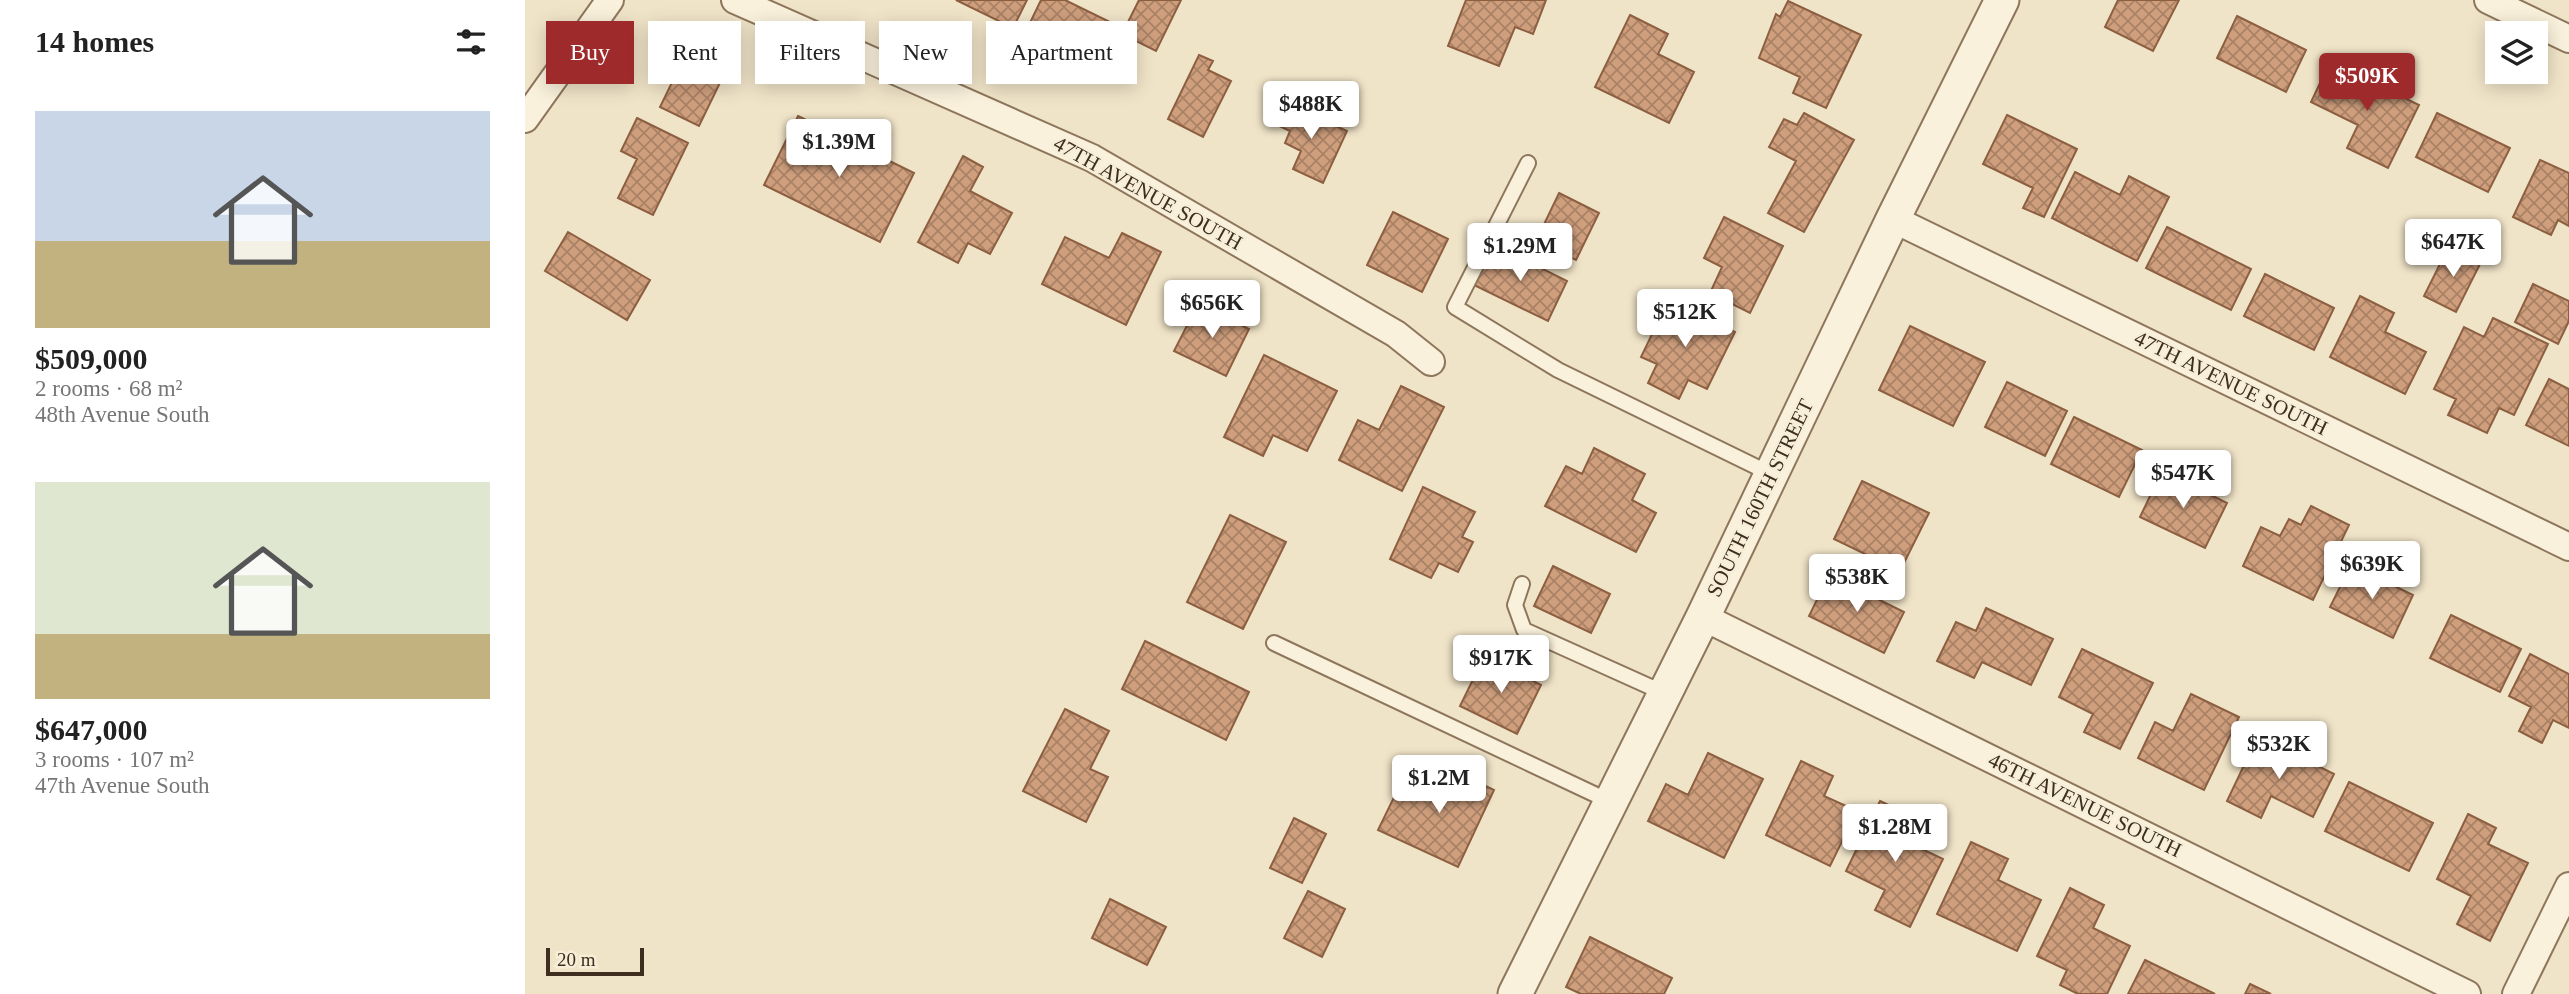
<!DOCTYPE html>
<meta charset="utf-8">
<style>
:root{--surface:#fff;--page:#f6f6f6;--text:#222;--muted:#767676;--accent:#9e2a2b}
body{margin:0;font-family:Georgia,serif;background:var(--page);color:var(--text);height:100vh;display:flex;flex-direction:column;font-size:26px;white-space:nowrap}
*{box-sizing:border-box;margin:0}
p{font-size:23px;color:var(--muted)}
.icon{flex:none;width:38px;height:38px;fill:none;stroke:currentColor;stroke-width:2;stroke-linecap:round;stroke-linejoin:round}
.map{position:relative;flex:1;overflow:hidden}
.side{display:flex;flex-direction:column;background:var(--surface);width:525px}
.side>*{flex:none}
.banner{position:absolute;left:21px;top:21px;width:665px;height:63px;display:flex;gap:14px}
.buttons{position:absolute;left:1960px;top:21px;display:grid;gap:14px}
.buttons a{display:grid;place-items:center;width:63px;height:63px;border-radius:0px;background:var(--surface);box-shadow:0 4px 18px #0003;font-size:35px}
.scale{position:absolute;left:21px;bottom:18px;width:98px;box-sizing:border-box;padding-left:7px;border:4px solid #3d2e20;border-top:0;font-size:19px;line-height:24px;white-space:nowrap;color:#3d2e20;-webkit-text-stroke:5px #f7eed8;paint-order:stroke}
.price{position:absolute;translate:-50% -60px;padding:0 16px;border-radius:7px;background:#fff;color:#222;font-size:23px;line-height:46px;filter:drop-shadow(0 2px 4px #0008)}
.price::after{content:'';position:absolute;left:50%;top:42px;width:21px;height:16px;margin-left:-10px;background:inherit;clip-path:polygon(0 0,100% 0,50% 100%)}
.price.on{background:var(--accent);color:#fff}
ul{padding:0;list-style:none}
li{display:grid;align-content:center;gap:14px;height:371px;padding:0 35px}
li span{display:grid;place-items:center;height:217px;border-radius:0px;color:#555}
li>.icon{margin-inline-start:auto}
span .icon{width:126px;height:126px;fill:#fffc;stroke-width:1}
li b{font-size:30px}
h2{display:flex;justify-content:space-between;align-items:center;height:84px;padding:0 35px;font-size:30px}
.tag{padding:0 24px;border-radius:0px;background:var(--surface);box-shadow:0 4px 18px #0003;font-size:24px;line-height:63px}
.tag.on{background:var(--accent);color:#fff}
main{display:flex;flex:1;min-height:0}
.map>svg:first-child{display:block}
</style>
<main>
<section class="side">
<h2>14 homes<svg class="icon" aria-label="filters" viewBox="0 0 24 24"><path d="M4 7h16M4 17h16"/><circle cx="9" cy="7" r="2"/><circle cx="15" cy="17" r="2"/></svg></h2>
<ul>
<li><span style="background:linear-gradient(#c9d6e8 60%,#c2b280 0)"><svg class="icon" aria-label="home" viewBox="0 0 24 24"><path d="M3 11l9-7 9 7M6 9v11h12V9"/></svg></span><div><b>$509,000</b><p>2 rooms · 68 m²</p><p>48th Avenue South</p></div></li>
<li><span style="background:linear-gradient(#dfe7d0 70%,#c2b280 0)"><svg class="icon" aria-label="home" viewBox="0 0 24 24"><path d="M3 11l9-7 9 7M6 9v11h12V9"/></svg></span><div><b>$647,000</b><p>3 rooms · 107 m²</p><p>47th Avenue South</p></div></li>
</ul>
</section>
<div class="map">
<svg width="2044" height="994" viewBox="0 0 2044 994">
<defs>
<pattern id="building-cross-hatch" width="8" height="8" patternUnits="userSpaceOnUse" patternTransform="scale(1.75)"><rect width="8" height="8" fill="#cf9f7d"/><path d="M0 0l8 8M0 8l8-8" fill="none" stroke="#a98266"/></pattern>
</defs>
<rect width="100%" height="100%" fill="#f0e4c8"/>
<path fill="url(#building-cross-hatch)" stroke="#8d5f41" stroke-width="2" d="M431,0H502L488,28Z
M516,0H540L591,25L571,65L501,31Z
M614,0H656L631,51L597,34Z
M941,0H1021L1008,34L990,27L974,66L923,46Z
M1593,0H1654L1628,51L1580,27Z
M1263,1L1336,35L1301,108L1268,93L1275,77L1234,58L1251,14L1255,17Z
M1105,15L1143,34L1133,54L1169,72L1144,123L1070,87Z
M1712,16L1781,50L1761,92L1692,58Z
M169,37L208,56L174,126L135,107Z
M674,55L688,61L683,70L706,81L678,137L643,119Z
M1805,62L1894,105L1863,168L1822,148L1833,125L1786,102Z
M754,105L771,112L772,108L822,131L798,183L768,169L776,151L760,143L765,131L746,122Z
M1279,113L1329,140L1279,232L1243,213L1271,161L1244,147L1259,119L1272,125Z
M1912,113L1985,148L1963,192L1891,157Z
M1482,115L1552,149L1519,217L1498,208L1508,188L1458,164Z
M273,116L389,173L355,242L239,185Z
M112,118L163,143L128,215L93,198L112,159L96,151Z
M438,156L458,167L445,191L487,213L465,254L443,243L433,263L393,242Z
M2015,160L2044,173V226L2033,220L2026,235L1988,217Z
M1550,172L1595,195L1604,176L1644,197L1612,261L1527,218Z
M1034,193L1074,213L1051,260L1011,241Z
M868,212L923,239L897,292L842,265Z
M1199,217L1258,246L1225,313L1185,293L1197,267L1179,258Z
M1642,227L1726,269L1706,310L1621,268Z
M43,232L125,280L102,320L20,271Z
M597,233L636,252L601,325L517,284L540,237L584,258Z
M968,244L1042,281L1023,321L949,285Z
M1924,246L1956,262L1931,312L1899,296Z
M1740,274L1809,308L1789,350L1719,316Z
M2008,284L2044,301V321L2033,344L1990,322Z
M1835,296L1869,313L1860,332L1901,352L1880,394L1805,357Z
M1144,299L1210,332L1182,389L1163,380L1154,399L1123,383L1132,364L1116,357Z
M673,304L724,329L701,376L649,351Z
M1968,318L2023,344L1989,415L1974,408L1962,433L1923,415L1931,399L1909,389L1939,327L1959,337Z
M1385,326L1460,362L1428,426L1354,390Z
M739,355L812,391L782,451L748,435L738,456L699,437Z
M2024,379L2044,389V446L2001,425Z
M1482,382L1542,411L1520,456L1460,427Z
M876,386L919,407L877,491L814,460L833,420L854,430Z
M1549,417L1617,450L1594,497L1526,464Z
M1069,448L1120,474L1107,500L1131,513L1111,552L1020,506L1041,466L1057,474Z
M1637,471L1702,503L1680,548L1615,517Z
M1337,481L1404,513L1375,571L1309,539Z
M898,487L950,512L937,537L948,542L933,572L914,563L906,578L865,559Z
M1786,506L1824,525L1788,600L1718,566L1736,527L1755,536L1764,519L1776,525Z
M705,515L761,542L718,629L662,602Z
M1826,565L1888,595L1868,638L1805,607Z
M1028,566L1085,594L1066,633L1009,606Z
M1304,575L1379,612L1359,653L1284,616Z
M1461,608L1528,639L1506,685L1457,662L1449,678L1412,661L1431,622L1451,631Z
M1926,615L1996,649L1975,692L1905,658Z
M620,641L724,692L701,740L597,689Z
M1557,649L1628,683L1595,749L1559,732L1568,714L1534,697Z
M2005,654L2044,674V728L2028,720L2017,743L1994,731L2006,707L1984,696Z
M959,657L1016,685L992,734L935,706Z
M1666,694L1714,717L1679,790L1613,758L1630,722L1648,731Z
M540,709L584,731L565,769L583,777L561,822L498,791Z
M1733,736L1809,774L1788,817L1746,796L1736,818L1702,801Z
M1183,753L1238,779L1199,858L1123,821L1141,784L1163,795Z
M1276,761L1308,776L1299,796L1332,811L1305,866L1241,835Z
M912,763L969,790L933,867L853,830L873,789L895,799Z
M1824,782L1908,823L1884,871L1800,831Z
M1355,801L1391,818L1380,841L1418,859L1385,927L1350,910L1360,890L1321,871Z
M1943,814L1971,828L1963,844L2003,863L1965,941L1932,924L1946,896L1912,879Z
M769,818L801,834L777,883L745,868Z
M1446,842L1483,859L1473,880L1516,900L1492,951L1412,914Z
M1545,888L1579,905L1568,928L1605,946L1582,994H1553L1535,985L1542,970L1512,956Z
M783,891L820,909L797,957L759,938Z
M585,899L641,927L622,965L567,938Z
M1065,937L1147,978L1139,994H1056L1041,987Z
M1620,960L1690,994H1603Z
M1725,984L1746,994H1720Z"/>
<g fill="none" stroke-linecap="round" stroke-linejoin="round">
<defs>
<path id="service" d="M1003,163L930,307L1033,370L1246,474
M997,584L990,605L999,630L1139,693
M749,643L1086,802"/>
<path id="minor" d="M210,0L567,158L871,334L906,362
M1963,0L2044,39
M0,119L85,0
M1368,219L2044,547
M1178,617L1942,994
M1991,994L2044,886"/>
<path id="tertiary" d="M990,994L1178,617L1368,219L1477,0"/>
</defs>
<use href="#service" stroke="#8d765c" stroke-width="18"/>
<use href="#minor" stroke="#8d765c" stroke-width="30"/>
<use href="#tertiary" stroke="#8d765c" stroke-width="37"/>
<use href="#service" stroke="#faf1dc" stroke-width="14"/>
<use href="#minor" stroke="#faf1dc" stroke-width="26"/>
<use href="#tertiary" stroke="#faf1dc" stroke-width="33"/>
</g>
<g text-anchor="middle" stroke-width="5" stroke-linejoin="round" paint-order="stroke">
<g font-size="21" fill="#3d2e20" stroke="#f7eed8">
<text transform="translate(623 193) rotate(29)" y="7">47TH AVENUE SOUTH</text>
<text transform="translate(1706 383) rotate(26)" y="7">47TH AVENUE SOUTH</text>
<text transform="translate(1235 498) rotate(-64)" y="7">SOUTH 160TH STREET</text>
<text transform="translate(1560 805) rotate(26)" y="7">46TH AVENUE SOUTH</text>
</g>
</g>
</svg>
<div class="buttons">
<a><svg class="icon" aria-label="layers" viewBox="0 0 24 24"><path d="M12 4l9 5-9 5-9-5zM3 14l9 5 9-5"/></svg></a>
</div>
<div class="scale">20 m</div>
<b class="price on" style="left:1842px;top:113px">$509K</b>
<b class="price" style="left:786px;top:141px">$488K</b>
<b class="price" style="left:314px;top:179px">$1.39M</b>
<b class="price" style="left:1928px;top:279px">$647K</b>
<b class="price" style="left:995px;top:283px">$1.29M</b>
<b class="price" style="left:687px;top:340px">$656K</b>
<b class="price" style="left:1160px;top:349px">$512K</b>
<b class="price" style="left:1658px;top:510px">$547K</b>
<b class="price" style="left:1847px;top:601px">$639K</b>
<b class="price" style="left:1332px;top:614px">$538K</b>
<b class="price" style="left:976px;top:695px">$917K</b>
<b class="price" style="left:1754px;top:781px">$532K</b>
<b class="price" style="left:914px;top:815px">$1.2M</b>
<b class="price" style="left:1370px;top:864px">$1.28M</b>
<div class="banner">
<a class="tag on">Buy</a>
<a class="tag">Rent</a>
<a class="tag">Filters</a>
<a class="tag">New</a>
<a class="tag">Apartment</a>
</div>
</div>
</main>
